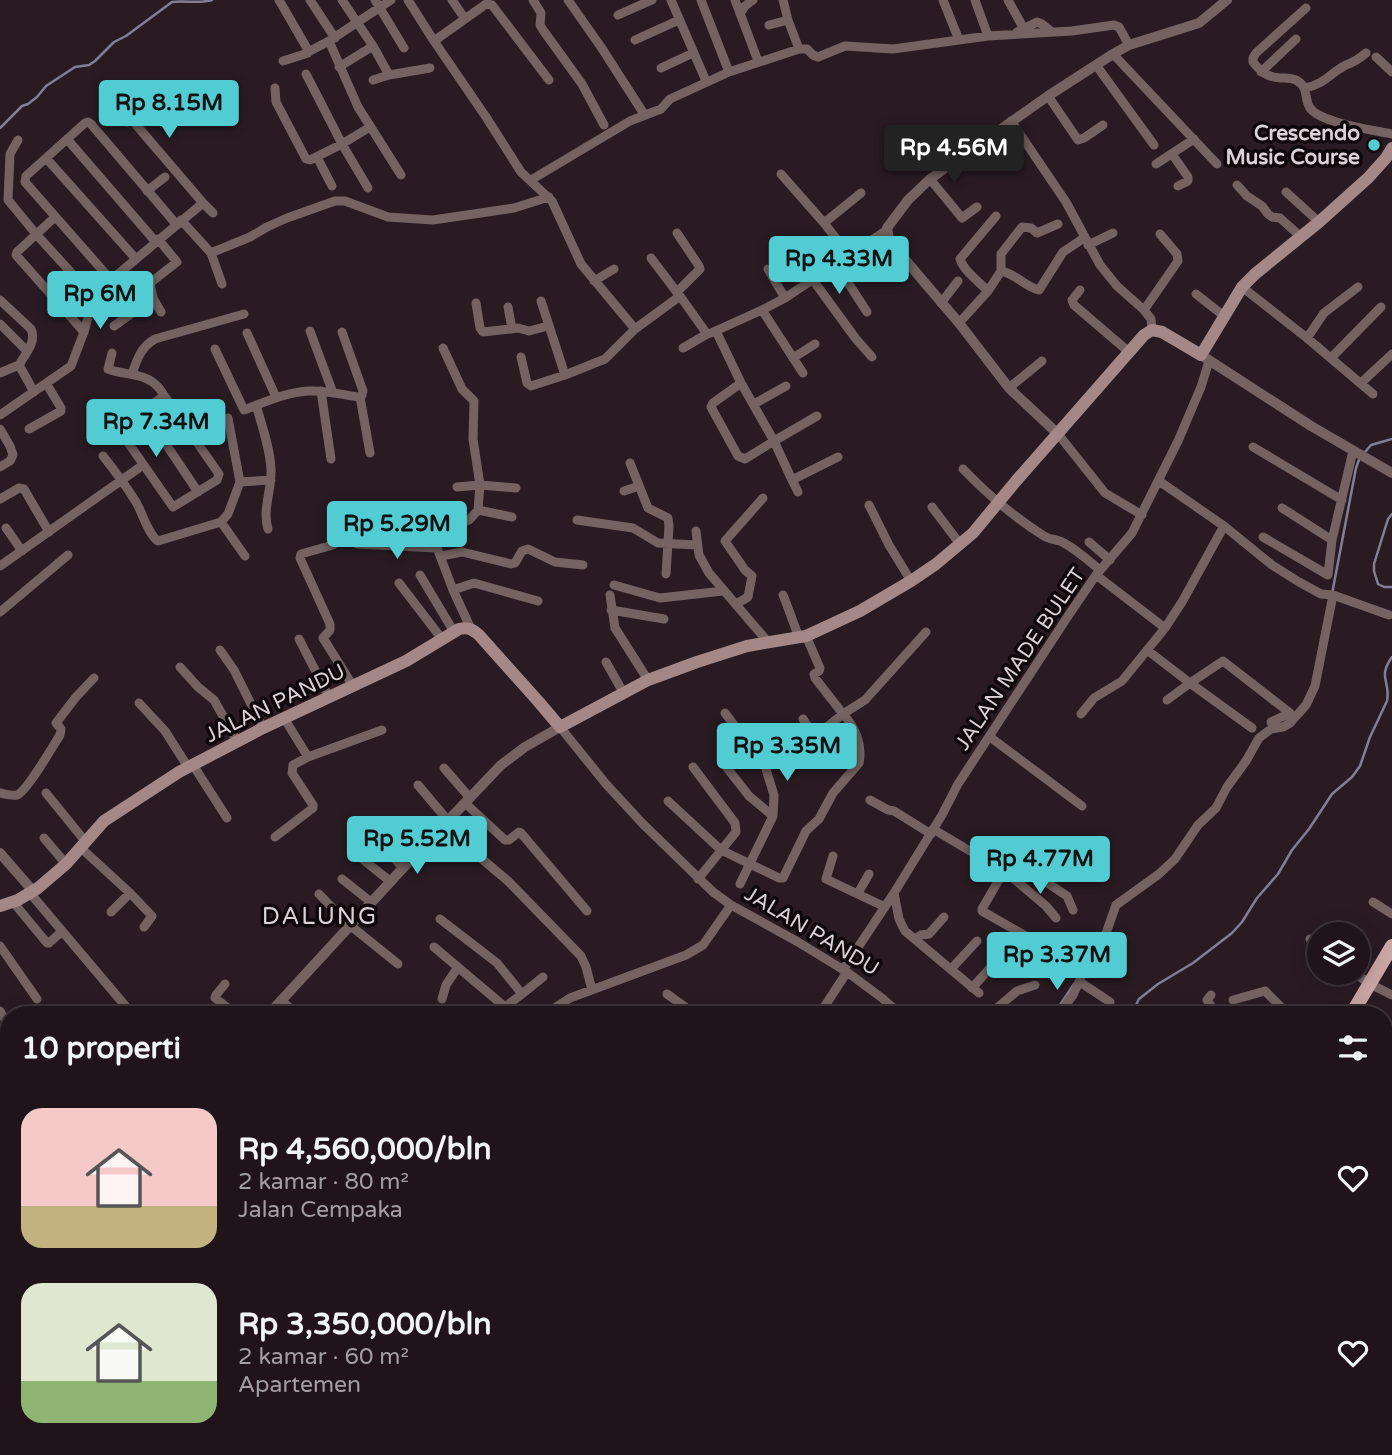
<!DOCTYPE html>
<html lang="id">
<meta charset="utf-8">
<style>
:root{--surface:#20141a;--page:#2d2127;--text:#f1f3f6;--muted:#a29ea2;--line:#3d3339;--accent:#51ccd2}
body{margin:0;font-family:"Varela Round",sans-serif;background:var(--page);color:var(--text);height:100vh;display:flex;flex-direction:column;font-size:26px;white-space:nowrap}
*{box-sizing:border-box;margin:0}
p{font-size:23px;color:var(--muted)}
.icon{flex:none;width:38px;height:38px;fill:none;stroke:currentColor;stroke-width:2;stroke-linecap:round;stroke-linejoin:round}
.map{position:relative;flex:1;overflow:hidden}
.panel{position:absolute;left:0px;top:1006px;width:1393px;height:450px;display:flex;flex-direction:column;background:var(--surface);border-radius:28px 28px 0 0;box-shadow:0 4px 18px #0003,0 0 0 2px var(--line)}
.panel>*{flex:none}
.fabs{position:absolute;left:1307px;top:922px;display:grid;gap:14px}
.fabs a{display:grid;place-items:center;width:63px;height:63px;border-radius:50%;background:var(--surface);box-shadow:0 4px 18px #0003,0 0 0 2px var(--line);font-size:35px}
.price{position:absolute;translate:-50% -60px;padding:0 16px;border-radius:7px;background:var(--accent);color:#111;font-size:23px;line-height:46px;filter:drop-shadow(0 2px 4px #0008)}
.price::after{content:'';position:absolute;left:50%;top:42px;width:21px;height:16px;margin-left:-10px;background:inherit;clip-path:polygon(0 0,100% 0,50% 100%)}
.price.selected{background:#222;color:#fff}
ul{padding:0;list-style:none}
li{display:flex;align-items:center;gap:21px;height:175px;padding:0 21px}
li span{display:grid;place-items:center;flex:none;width:196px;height:140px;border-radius:21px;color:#555}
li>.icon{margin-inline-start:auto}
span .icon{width:84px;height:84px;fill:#fffc;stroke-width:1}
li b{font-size:30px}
h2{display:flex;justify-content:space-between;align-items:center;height:84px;padding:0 21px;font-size:30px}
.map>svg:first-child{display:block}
</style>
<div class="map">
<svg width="1392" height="1455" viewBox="0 0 1392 1455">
<rect width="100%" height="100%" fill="#2a1b22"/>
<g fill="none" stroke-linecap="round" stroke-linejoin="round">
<path stroke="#837e95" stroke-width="2.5" d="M0,128L22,106L28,104L37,97L46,86L75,67L89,65L95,61L114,42L126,36L172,2C186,0 199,4 212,0
M1365,452L1371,445L1392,439
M1392,514L1388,519L1374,564V571L1378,584L1384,587H1392
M1332,594L1356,468L1360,457
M1058,1008L1074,984
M1131,1015L1139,999L1158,984L1193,963L1232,933L1242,922L1257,898L1278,874L1292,850L1309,829L1332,794L1352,777L1360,766L1370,737L1387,701C1391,681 1377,678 1392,657
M393,1447L403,1455
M519,1454L532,1447
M299,1455L308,1450L320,1448
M471,1455C488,1448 501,1450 518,1455
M763,1455L769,1447"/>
<path stroke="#746362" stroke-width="9" d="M279,0L308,50L310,51L329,41L391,0
M310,0L335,38
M342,0L373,46L389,75L430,68
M375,0L404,48
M408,0L434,41L486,117L521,172L552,201L581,264L635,329
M452,0L463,16
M533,0L541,13L540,25L543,30L582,84L604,125
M568,0L601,47L644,114
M671,0L706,81
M701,0L729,72
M735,0L758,61
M783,0L788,20L799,49
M943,0L959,40
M975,0L988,36
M1008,0L1024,29
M1306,8L1256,53L1253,58V62C1261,72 1267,77 1280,78C1286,78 1290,77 1296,80C1310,88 1303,97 1310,108C1321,123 1373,130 1392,134
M740,14L745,6L753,0
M618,15L652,0
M769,25L788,20
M1017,32L1037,22L1042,24L1052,32
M635,40L679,20
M329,41L358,107L401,175
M434,41L486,4L492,5L549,80
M1113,54L1217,164
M1376,57L1392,72
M283,61L308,53L309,51
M1096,65L1154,145
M339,67L373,46
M661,68L693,53
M1261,72L1296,39
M306,74L342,144L368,188
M373,80L389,75
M275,88L276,102L306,159L310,160L342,144L370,127
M1305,88C1325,84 1330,73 1346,65C1354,62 1359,59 1366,53
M1048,96L1078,140L1084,138L1103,125
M1011,121L1066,202L1100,265L1117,286L1144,310L1151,319L1152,330
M127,122L129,120H132L203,203
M67,139L155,241
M18,140L10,154L8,200L36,234L95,299
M1172,154L1188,177V181L1178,186
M317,157L332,186
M46,158L136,259
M1156,164L1194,139
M781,174L824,223L849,255
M930,179L962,218L977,207
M531,180L630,121L661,109L670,99L729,72L799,49H807L813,55L818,57L845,46L893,49L988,36L1072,31L1114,25L1119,27L1129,45
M1237,185L1247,196L1262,206L1268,214L1272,217L1280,218L1300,236
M147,191L165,177
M1286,192L1319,222
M55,217L17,252L16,255L84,332
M181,220L211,253L222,284
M824,223L861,193
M677,233L699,266L700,269L677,292
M158,239L177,262L150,283L153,298L161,312
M1088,245L1113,233
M211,253L250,237L267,227L287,218L335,201H345L388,217L433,220L514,208L549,197
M651,258L679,295
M836,264L867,312
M768,269L785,298
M1001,271V254L1022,227L1031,228L1037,233L1058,224
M111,280L25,182L26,176L85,123L88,122L91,124L176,224
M813,280L856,339L872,357
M594,281L614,269
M1242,287L1307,338L1373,394
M1080,290L1072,300L1074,305L1129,352
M988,291C978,281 964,271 960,259L996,216
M1196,294L1224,316
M0,300L31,329C37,342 25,354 19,365L34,392
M541,301L565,375L605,359L635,329L680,296L707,334L711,333L762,310L785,298L887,230
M476,303L480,328L483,332L518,328L529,331L548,326
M941,303L958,281
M508,307L512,329
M762,310L803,373
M1144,310L1178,261L1177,254L1160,234
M959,323L988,291L1001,271C1015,273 1025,287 1039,290L1063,252L1084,238
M0,324L27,351
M114,326L153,298
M310,331L333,393
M716,331L741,383L774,441L745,459L738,456L711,407L713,403L741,383
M247,333L276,397
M1307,338L1324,313L1358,287
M443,348L462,389L474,401L473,439L480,485L478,510L469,520L443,529L440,533L437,548L453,590L471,629
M683,348L707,334
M215,349L244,410C265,402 287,392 309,391C326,390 343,395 360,397L362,395L363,391L342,332
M112,353L108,369C125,376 146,372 159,388L219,474L217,480L173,507L120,431L124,425L164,396
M521,357L527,383L531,386L565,375
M793,358L815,344
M1331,358L1381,307
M0,373L19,365
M132,374C137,359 141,347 155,339L244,314
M1361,383L1392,354
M1009,388L1042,361
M321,391L331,459
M360,397L370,453
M754,404L786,386
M256,405C262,426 270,448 271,469C272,490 262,509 268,529
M143,410L198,492
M0,415L71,366L84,332L90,310L95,299L105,285L203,203L213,213
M817,416L774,441L792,480L838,457
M228,418L240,482
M0,429L10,446L13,455L10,461L0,467
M29,429L61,411V408L46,383
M1058,434L1105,493L1142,515
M1253,447L1342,500
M103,456C115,471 126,486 136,502C143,514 148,534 158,541L221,522L228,514L240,482
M630,463L648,508L668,518L669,526L666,574
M963,469C987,494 1014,517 1044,536C1050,540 1058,539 1064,543C1077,550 1089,561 1100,570
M792,480L798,492
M1159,481L1224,526L1272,565L1299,582L1321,594L1333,595L1389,615
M240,482L271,480
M457,487L480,485L516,488
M624,491L639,486
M0,499L19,488L24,489L49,532
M869,505L889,545L911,581
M932,507L960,544
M1282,508L1332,540
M478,510L512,517
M577,520L633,528L658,543L697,545
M221,522L245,556
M6,528L22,551
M696,531L699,555L709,573L768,642
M1263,537L1328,575L1332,540L1353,451
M1089,542L1110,560
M357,544L437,548
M333,545L301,554L300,558L330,624V630L323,638L353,686
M441,556L462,552L511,564L515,563L522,551L528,549L555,562L583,565
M0,566L143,465
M420,575L454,632
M1096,575L1165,628
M399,583L442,639
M614,585L660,598L723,591
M453,590L474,583L538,601
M610,595L615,628L648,680
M783,595C789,609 793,623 799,637
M736,604L748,597L752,576L745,570L725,541L763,498
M611,610L664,619
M0,612L68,555
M806,636L820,668L819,671L814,674L815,678L843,714L865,700L926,632
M299,639L329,697
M220,650L234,670L263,728
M1147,650L1190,683L1223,661L1290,713L1271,722
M606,662L623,692
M180,667L198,687L214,700L237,741
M1167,700L1190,683L1252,728
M139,703L165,731L188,767
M725,713L765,766L774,795L773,816L740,884
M1081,714L1094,698L1122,681L1165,628L1182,602L1224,526
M284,718L308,757
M560,727L606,784L643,824L713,892L731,905L798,942L847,972L882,998L901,1015
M990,737L1082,806
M193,765L227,818
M693,767L735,823L736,832L698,879
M444,768L470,798
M727,768L749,796L773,816
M418,785L476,854L508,881L581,956L586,967L592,990
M0,793C5,794 12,796 17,795C27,791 53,746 60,735L61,729L56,723L76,697L94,678
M46,793L85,841
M870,800L888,810L894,811L931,834
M668,801L721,850L779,878H783L806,831L819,819L833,793L859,763C863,745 855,727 843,714L817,735L812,733L803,719
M465,803L505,840H509L519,832L521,833L587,911
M364,826L403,868
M933,829L1007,873L1046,906L1056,918
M275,837L313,808V805L292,773L293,765L308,757L382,730
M44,838L66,864
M81,848L130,893L152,916L144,927
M355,853L391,882
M833,856L826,879L885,907
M1004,871L982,909V911L1029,938
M1007,873L1014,865L1019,864L1067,896L1073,910
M342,879L371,902
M30,893L133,1015
M858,893L869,874
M894,893L899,919L905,931L979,993
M319,894L346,922L398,964
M13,902L47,943H49L60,933
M1373,902L1392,914
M111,912L130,893
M440,919L497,963L522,994L505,1007
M915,939L921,935L929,934L944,917
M1310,939L1320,946
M0,946L37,999
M434,947L505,1007L511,1015
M951,969L977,941
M843,970L894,893L942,815L958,784L1068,616L1096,575L1132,533L1178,441L1201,387L1209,361
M1355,973L1370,984L1392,995
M1080,982L1110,1002
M225,984L216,995L215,998L237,1015
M972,988L1000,957
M522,994L543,977
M667,994L696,1015
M1211,995L1207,1000L1217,1015
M442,999L446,985L458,967
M281,1000L298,1015
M1233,1000L1265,991L1289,1015
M559,1005L564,1015
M0,1011L9,1026
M544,1015L570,998L686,955L703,945L731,905
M819,1015L847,972
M989,1015L1017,991L1035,985
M1058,1015L1073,995L1089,960L1104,939L1116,905L1159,874L1175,859L1198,825L1216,808L1227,787L1246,761L1259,738L1271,729L1283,727L1290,723L1306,705L1315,686L1333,595
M0,1072L9,1086
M1384,1077L1392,1081
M0,1095L9,1093
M1384,1138L1392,1143
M0,1233L9,1225
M0,1371L9,1353
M1384,1389L1392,1394
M1384,1417L1392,1422
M167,1447L174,1455
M220,1447L227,1455
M258,1447L262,1453L273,1455
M323,1447L327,1455
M1009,1447L1019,1455
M1121,1447L1128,1453
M1246,1447L1261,1455
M0,1449L9,1428
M34,1455L37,1447
M75,1455L79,1447
M118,1455L122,1447
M153,1455L157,1447
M361,1455H366
M528,1455L535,1451L538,1455"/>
<path stroke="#746362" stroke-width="10" d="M1201,355L1311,426L1392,473
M1058,434L1009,388L959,323L902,256L889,239L887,228L908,200L930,179L1048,96L1113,54L1129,45L1199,23L1227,0
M0,853L33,891
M268,1015L403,868L501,765L525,747L560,727
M0,1202L9,1210
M0,1405L9,1409
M90,1447L107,1455"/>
<path stroke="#a48888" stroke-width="12" d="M0,906L18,900L38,888L66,864L104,821L179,772L263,728L406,661L459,629C468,627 472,629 479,635L538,701L560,727L648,680L697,662L747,646L806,636L860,611L911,581L936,564L973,533L1016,481L1144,335L1152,330L1162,332L1201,355L1242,287L1255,274L1319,222L1368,178L1386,158L1392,148"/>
<path stroke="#c9a5a5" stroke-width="14" d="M1351,1015L1392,946
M1000,1455L1006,1447"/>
</g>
<circle fill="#51ccd2" stroke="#0e080b" stroke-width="2.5" cx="1374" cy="145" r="7"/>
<g text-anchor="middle" stroke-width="7" stroke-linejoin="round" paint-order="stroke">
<g font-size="21" font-weight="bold" fill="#dcd1d6" stroke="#0e080b" text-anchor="end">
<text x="1360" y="140">Crescendo<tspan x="1360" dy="24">Music Course</tspan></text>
</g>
<g font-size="21" fill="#dcd1d6" stroke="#0e080b">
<text transform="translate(1020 659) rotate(-56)" y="7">JALAN MADE BULET</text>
<text transform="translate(275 703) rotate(-26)" y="7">JALAN PANDU</text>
<text transform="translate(812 931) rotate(31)" y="7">JALAN PANDU</text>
</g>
<g font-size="24" letter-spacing="2" fill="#dcd1d6" stroke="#0e080b">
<text x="320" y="924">DALUNG</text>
</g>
</g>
</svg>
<div class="fabs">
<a><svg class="icon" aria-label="layers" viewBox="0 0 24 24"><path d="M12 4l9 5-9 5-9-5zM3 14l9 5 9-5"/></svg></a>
</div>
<b class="price" style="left:169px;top:140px">Rp 8.15M</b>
<b class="price selected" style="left:954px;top:185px">Rp 4.56M</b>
<b class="price" style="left:839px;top:296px">Rp 4.33M</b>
<b class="price" style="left:100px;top:331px">Rp 6M</b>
<b class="price" style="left:156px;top:459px">Rp 7.34M</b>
<b class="price" style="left:397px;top:561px">Rp 5.29M</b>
<b class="price" style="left:787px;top:783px">Rp 3.35M</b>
<b class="price" style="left:417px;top:876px">Rp 5.52M</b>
<b class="price" style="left:1040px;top:896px">Rp 4.77M</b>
<b class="price" style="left:1057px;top:992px">Rp 3.37M</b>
<section class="panel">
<h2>10 properti<svg class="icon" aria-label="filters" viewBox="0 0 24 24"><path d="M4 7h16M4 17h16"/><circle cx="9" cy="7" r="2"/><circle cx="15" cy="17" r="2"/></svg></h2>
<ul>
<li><span style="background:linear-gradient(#f6c9c9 70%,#c2b280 0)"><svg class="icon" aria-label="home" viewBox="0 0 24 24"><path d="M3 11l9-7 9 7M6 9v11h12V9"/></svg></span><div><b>Rp 4,560,000/bln</b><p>2 kamar · 80 m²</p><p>Jalan Cempaka</p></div><svg class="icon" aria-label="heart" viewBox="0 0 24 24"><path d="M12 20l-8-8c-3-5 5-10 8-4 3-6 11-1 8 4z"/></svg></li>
<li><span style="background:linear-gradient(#dfe7d0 70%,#8fb573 0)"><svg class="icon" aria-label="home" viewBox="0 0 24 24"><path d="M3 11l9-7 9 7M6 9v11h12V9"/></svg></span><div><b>Rp 3,350,000/bln</b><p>2 kamar · 60 m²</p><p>Apartemen</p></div><svg class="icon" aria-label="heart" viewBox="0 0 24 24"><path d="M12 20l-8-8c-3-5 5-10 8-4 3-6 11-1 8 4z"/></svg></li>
</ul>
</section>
</div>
